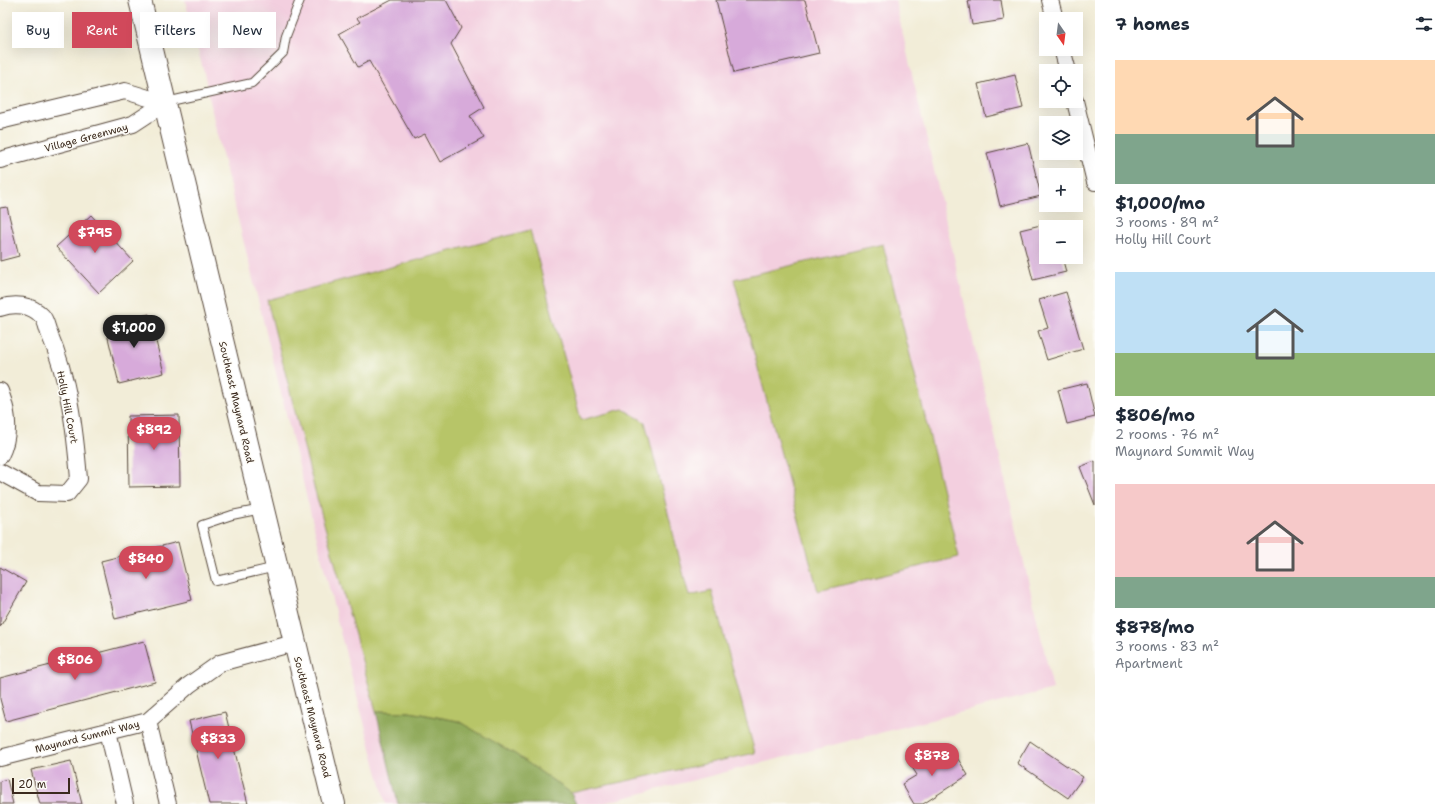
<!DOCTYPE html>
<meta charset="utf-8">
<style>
:root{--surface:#fff;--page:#f6f6f7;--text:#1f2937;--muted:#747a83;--accent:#d1495b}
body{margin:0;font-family:"Shantell Sans",sans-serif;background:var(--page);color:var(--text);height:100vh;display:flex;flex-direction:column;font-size:15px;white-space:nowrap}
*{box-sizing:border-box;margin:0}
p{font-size:13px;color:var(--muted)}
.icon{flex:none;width:22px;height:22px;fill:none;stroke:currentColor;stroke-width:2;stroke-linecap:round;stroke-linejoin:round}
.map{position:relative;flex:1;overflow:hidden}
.sheet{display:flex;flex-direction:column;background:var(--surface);width:360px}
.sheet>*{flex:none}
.guide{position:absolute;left:12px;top:12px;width:380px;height:36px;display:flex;gap:8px}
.needle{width:26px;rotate:166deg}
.fabs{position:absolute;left:1039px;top:12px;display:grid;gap:8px}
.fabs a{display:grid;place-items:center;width:44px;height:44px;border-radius:0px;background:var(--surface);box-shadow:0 4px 16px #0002;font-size:20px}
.scale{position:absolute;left:12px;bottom:10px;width:58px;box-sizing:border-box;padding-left:4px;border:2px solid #3b2a1e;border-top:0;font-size:11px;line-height:14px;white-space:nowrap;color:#3b2a1e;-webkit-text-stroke:3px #fdfcf7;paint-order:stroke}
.price{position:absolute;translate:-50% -34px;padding:0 9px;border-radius:14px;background:var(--accent);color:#fff;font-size:13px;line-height:26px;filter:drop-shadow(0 1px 2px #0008)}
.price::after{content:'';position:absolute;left:50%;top:24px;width:12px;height:9px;margin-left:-6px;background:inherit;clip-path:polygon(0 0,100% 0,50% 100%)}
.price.active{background:#222;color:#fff}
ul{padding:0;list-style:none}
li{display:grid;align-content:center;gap:8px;height:212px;padding:0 20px}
li span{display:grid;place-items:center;height:124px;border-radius:0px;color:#555}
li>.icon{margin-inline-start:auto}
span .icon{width:72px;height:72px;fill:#fffc;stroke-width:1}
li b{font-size:17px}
h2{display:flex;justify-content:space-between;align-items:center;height:48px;padding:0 20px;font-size:17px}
.tag{padding:0 14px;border-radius:0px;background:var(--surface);box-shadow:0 4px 16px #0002;font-size:14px;line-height:36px}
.tag.active{background:var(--accent);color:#fff}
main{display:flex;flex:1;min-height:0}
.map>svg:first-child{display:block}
</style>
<main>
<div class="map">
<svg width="1095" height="804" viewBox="0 0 1095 804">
<rect width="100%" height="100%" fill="#fdfcf7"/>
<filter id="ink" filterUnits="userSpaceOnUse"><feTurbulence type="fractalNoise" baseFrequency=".025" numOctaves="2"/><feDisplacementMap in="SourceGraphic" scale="8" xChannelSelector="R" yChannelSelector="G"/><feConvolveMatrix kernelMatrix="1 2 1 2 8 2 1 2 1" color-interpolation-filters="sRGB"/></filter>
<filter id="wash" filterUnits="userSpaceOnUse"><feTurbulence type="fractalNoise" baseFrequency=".012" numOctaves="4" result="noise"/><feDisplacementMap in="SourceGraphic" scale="16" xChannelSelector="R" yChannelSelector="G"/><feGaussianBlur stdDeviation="0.9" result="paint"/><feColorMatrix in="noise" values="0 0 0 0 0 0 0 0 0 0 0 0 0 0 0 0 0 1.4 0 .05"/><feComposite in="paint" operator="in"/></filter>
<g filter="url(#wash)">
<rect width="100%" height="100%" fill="#f2edd8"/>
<path fill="#f3cfdf" d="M185,0H895L1053,689L600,804H386L341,636L216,130L205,77Z"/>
<path fill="#b7c567" stroke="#797842" d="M530,230L581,420L623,409L645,422L689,596L712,591L755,753L571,793L515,755L458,721L410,712L376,711L314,487L267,300Z
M883,244L959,557L818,591L734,279Z"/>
<path fill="#91aa5c" stroke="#666a3d" d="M376,711L410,712L458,721L515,754L571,793L576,804H398Z"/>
<g id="blocks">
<path fill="#d7aada" d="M392,0H446L461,28L451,44L484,107L470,116L484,138L440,162L425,134L414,139L369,61L358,67L339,34L360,22L357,18Z
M716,0H805L819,53L734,73Z
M968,0H1001L1004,20L972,25Z
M1015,75L1023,108L986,117L978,84Z
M1028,143L1041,196L1000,206L987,153Z
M7,207L19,256L0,261V208Z
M91,215L133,261L99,293L56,247Z
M1053,222L1054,227H1046V257H1062L1066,272L1033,280L1020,230Z
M1066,292L1083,349L1047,360L1038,331L1048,328L1039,300Z
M149,314L164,373L119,384L105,325Z
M1087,383L1095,417L1067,424L1058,390Z
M179,415L180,486L129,487L128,416Z
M1095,461V505L1080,467Z
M178,542L192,600L115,619L101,561Z
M0,567L26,582L0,627Z
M144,641L155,682L6,721L0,699V678Z
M225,712L248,804H209L189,721Z
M1030,741L1083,777L1068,798L1017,763Z
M918,749L930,766L953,751L968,775L923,804H914L902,784L917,775L906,758Z
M71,761L82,804H40L31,770Z
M7,779L13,804H0V781Z"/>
</g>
</g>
<g filter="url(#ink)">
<use href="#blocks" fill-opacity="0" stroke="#56473a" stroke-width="1"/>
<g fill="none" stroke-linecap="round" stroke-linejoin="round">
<defs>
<path id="service" d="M166,102L252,83L283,53L286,36L300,0
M262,509L232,515L202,525L216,581L276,567"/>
<path id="minor" d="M1050,0L1055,19
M1062,49L1068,71
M1075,101L1095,182
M0,121L125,91L165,103
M0,160L133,124L165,103
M0,308C14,303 31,304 42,316C46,320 47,328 49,333C69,379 75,430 79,479L67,494L38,493L0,472
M0,391C8,412 11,435 0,456
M148,721L168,804
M108,731L125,804
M0,758L148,721L189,685L220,663L294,643"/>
<path id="primary" d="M140,0L334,804"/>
</defs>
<use href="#service" stroke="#56473a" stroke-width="10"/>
<use href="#minor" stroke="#56473a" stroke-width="18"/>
<use href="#primary" stroke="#56473a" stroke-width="24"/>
<use href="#service" stroke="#fff" stroke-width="8"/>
<use href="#minor" stroke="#fff" stroke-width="16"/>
<use href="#primary" stroke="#fff" stroke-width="22"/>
</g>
</g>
<g text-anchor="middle" stroke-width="3" stroke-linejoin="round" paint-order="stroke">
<g font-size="10" fill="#3b2a1e" stroke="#fdfcf7">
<text transform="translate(86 137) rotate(-15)" y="4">Village Greenway</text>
<text transform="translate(237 402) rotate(77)" y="4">Southeast Maynard Road</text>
<text transform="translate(68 407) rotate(79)" y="4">Holly Hill Court</text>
<text transform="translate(313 717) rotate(76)" y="4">Southeast Maynard Road</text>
<text transform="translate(87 736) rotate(-14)" y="4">Maynard Summit Way</text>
</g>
</g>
</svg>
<div class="fabs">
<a><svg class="needle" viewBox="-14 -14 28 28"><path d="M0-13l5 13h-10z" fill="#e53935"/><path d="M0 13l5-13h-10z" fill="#747a83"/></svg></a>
<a><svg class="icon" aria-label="locate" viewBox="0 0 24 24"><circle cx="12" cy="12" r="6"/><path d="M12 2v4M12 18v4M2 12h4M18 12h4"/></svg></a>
<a><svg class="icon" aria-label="layers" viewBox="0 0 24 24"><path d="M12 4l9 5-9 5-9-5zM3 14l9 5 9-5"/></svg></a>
<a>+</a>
<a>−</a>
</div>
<div class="scale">20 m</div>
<b class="price" style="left:95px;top:254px">$795</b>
<b class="price active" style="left:134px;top:349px">$1,000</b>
<b class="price" style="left:154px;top:451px">$892</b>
<b class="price" style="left:146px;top:580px">$840</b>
<b class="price" style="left:75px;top:681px">$806</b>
<b class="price" style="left:218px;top:760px">$833</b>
<b class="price" style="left:932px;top:777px">$878</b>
<div class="guide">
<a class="tag">Buy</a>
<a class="tag active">Rent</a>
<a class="tag">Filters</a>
<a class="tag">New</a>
</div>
</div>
<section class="sheet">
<h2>7 homes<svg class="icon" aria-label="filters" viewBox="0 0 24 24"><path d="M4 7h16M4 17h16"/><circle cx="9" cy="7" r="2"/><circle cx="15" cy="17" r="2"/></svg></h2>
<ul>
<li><span style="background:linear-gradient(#ffd9b3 60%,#7fa58c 0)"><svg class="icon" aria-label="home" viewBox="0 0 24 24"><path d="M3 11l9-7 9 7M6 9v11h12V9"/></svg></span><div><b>$1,000/mo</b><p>3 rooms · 89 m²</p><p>Holly Hill Court</p></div></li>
<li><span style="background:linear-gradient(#bfe0f5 65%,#8fb573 0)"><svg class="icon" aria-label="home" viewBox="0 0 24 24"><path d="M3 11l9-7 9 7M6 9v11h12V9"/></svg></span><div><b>$806/mo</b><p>2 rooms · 76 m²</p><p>Maynard Summit Way</p></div></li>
<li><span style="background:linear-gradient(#f6c9c9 75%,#7fa58c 0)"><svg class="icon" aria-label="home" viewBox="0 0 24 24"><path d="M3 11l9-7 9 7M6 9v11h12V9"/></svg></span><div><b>$878/mo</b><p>3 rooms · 83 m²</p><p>Apartment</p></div></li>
</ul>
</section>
</main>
